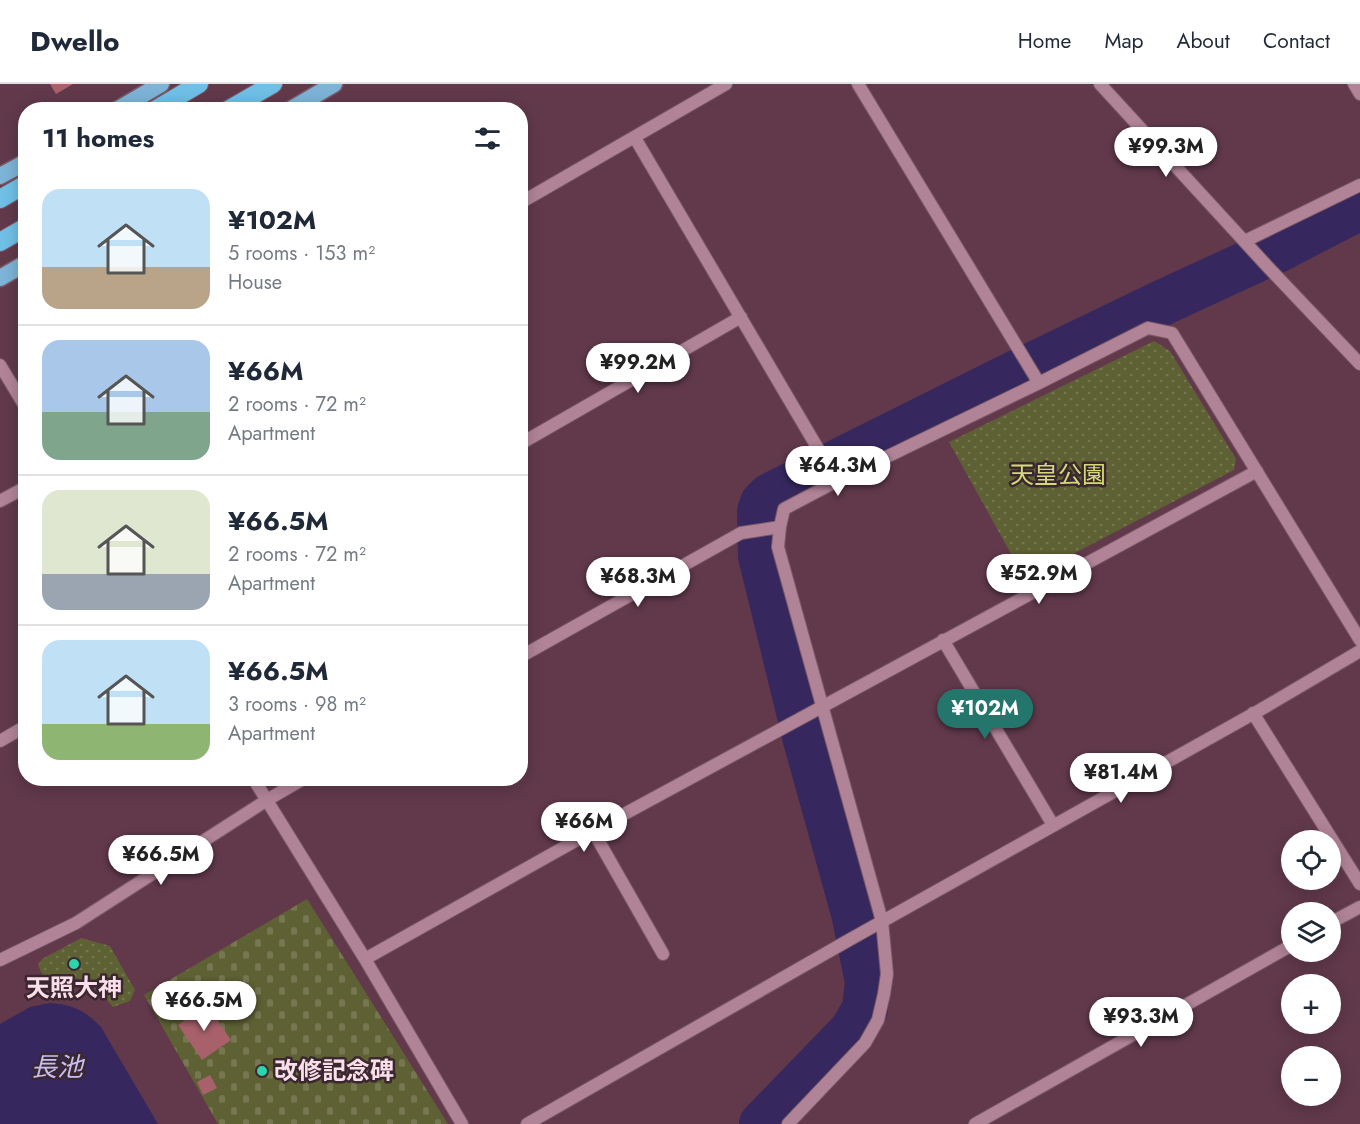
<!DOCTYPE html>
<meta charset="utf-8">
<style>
:root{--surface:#fff;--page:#f2f2f3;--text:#1f2937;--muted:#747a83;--line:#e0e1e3;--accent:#24766c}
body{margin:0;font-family:Jost,"Noto Sans JP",sans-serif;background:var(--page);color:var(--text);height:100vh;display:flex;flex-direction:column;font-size:22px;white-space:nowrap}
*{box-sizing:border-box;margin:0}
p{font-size:20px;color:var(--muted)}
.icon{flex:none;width:33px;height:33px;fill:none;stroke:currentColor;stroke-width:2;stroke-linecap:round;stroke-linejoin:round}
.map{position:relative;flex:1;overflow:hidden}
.panel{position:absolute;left:18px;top:18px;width:510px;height:684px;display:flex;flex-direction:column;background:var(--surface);border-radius:24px;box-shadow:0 3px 15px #0003}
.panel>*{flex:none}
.tools{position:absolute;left:1281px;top:746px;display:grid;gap:12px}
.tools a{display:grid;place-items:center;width:60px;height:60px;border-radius:50%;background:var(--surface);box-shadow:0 3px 15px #0003;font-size:30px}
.price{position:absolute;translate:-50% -51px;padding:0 14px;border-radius:21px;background:#fff;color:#222;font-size:20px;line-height:39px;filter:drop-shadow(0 2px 3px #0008)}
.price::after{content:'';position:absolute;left:50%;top:36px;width:18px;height:14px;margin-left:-9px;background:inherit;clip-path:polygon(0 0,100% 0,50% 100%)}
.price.active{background:var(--accent);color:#fff}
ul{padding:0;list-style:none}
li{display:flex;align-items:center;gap:18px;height:150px;padding:0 24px}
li+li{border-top:2px solid var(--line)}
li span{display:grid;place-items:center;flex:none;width:168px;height:120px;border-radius:18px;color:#555}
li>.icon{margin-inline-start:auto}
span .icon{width:72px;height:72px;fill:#fffc;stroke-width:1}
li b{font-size:26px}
h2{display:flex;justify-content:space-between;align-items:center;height:72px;padding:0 24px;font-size:26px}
header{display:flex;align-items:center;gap:36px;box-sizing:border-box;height:84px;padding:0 30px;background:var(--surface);border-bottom:2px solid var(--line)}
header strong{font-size:28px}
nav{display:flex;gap:33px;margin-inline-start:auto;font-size:21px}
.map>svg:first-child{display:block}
</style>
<header>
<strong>Dwello</strong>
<nav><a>Home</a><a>Map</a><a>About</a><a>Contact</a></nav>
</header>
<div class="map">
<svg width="1360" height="1040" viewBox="0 0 1360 1040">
<defs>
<pattern id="cemetery-stones" width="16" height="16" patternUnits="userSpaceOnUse" patternTransform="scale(1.5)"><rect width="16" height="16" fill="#5e6134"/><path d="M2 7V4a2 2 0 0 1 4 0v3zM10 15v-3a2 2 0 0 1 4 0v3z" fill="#767751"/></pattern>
<pattern id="park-dots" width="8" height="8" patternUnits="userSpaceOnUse" patternTransform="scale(1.5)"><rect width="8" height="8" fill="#5e6134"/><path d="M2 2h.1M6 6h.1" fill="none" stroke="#767751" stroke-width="1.8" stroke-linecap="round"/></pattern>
</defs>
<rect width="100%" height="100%" fill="#61394b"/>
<path fill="url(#cemetery-stones)" d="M307,815L448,1040H218L144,911Z"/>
<path fill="url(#park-dots)" d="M1154,257L1170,267L1236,375L1234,386L1025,495L949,358Z
M81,854L110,862L135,906L130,917L113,923C91,897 79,889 44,895L38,881L42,875Z"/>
<path fill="#36285e" d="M50,919C74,921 84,926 101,943L158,1040H0V940L30,923Z"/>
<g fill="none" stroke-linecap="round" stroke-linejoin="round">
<path stroke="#36285e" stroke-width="46" d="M762,1040L852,947L865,925L868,898L854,829L806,656L761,472L760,428L763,419L770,412L1004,295L1166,217L1277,166L1360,123"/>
</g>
<path fill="#a8616b" d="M50,0H73L56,10Z
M207,921L231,956L202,976L178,941Z
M210,991L217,1004L203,1011L197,998Z"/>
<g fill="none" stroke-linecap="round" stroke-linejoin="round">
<defs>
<path id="minor" d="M858,0L1039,299
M1100,0L1267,182L1360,280
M1354,0L1360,10
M635,54L837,397
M520,119L726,0
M1245,157L1360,101
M0,281L26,324
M520,360L741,233
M0,417L26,403
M943,556L1053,741
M520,573L741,449L780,443
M1253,629L1360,800
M0,657L26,642
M253,694L365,875L462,1040
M593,747L663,870
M1330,839L1360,823
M365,875L593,747L1257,387
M0,876L76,839L267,716L305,694
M527,1040L849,856L1260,626L1360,567
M788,1040L865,959L878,936L884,910L887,890L882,837L778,463L780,443L784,425L837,397L1039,299L1148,244L1172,249L1360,556
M975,1040L1292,861"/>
<path id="trunk" d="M117,26L161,0
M290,26L334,0
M0,92L26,78
M0,194L26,179"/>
<path id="motorway" d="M155,26L199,0
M228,26L273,0
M0,115L26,100
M0,158L26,143"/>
</defs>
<use href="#minor" stroke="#7b5968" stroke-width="14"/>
<use href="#trunk" stroke="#7b5968" stroke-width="19"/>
<use href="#motorway" stroke="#7b5968" stroke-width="20"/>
<use href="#minor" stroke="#b18397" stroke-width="12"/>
<use href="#trunk" stroke="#7cb3d6" stroke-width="16"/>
<use href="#motorway" stroke="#6fbfe6" stroke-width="18"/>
</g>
<g fill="#2ad5ac" stroke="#3a272f" stroke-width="2">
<circle cx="74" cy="880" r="6"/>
<circle cx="262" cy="987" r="6"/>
</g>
<g text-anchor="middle" stroke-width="5" stroke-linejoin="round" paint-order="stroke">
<g font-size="24" fill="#d4da77" stroke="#3a272f">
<text x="1058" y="399">天皇公園</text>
</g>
<g font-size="24" font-weight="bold" fill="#f9dfe9" stroke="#3a272f">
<text x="74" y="912">天照大神</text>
<text x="274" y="995" text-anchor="start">改修記念碑</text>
</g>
<g font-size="26" font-style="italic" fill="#c6bef3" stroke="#3a272f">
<text x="57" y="992">長池</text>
</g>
</g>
</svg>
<div class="tools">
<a><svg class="icon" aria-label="locate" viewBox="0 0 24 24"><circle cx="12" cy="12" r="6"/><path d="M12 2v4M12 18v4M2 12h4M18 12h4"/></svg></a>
<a><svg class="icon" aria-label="layers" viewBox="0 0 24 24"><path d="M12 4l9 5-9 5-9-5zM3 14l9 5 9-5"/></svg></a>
<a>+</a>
<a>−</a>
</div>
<b class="price" style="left:1166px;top:94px">¥99.3M</b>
<b class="price" style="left:638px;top:310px">¥99.2M</b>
<b class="price" style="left:838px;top:413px">¥64.3M</b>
<b class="price" style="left:1039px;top:521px">¥52.9M</b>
<b class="price" style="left:638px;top:524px">¥68.3M</b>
<b class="price active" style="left:985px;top:656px">¥102M</b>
<b class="price" style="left:1121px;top:720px">¥81.4M</b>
<b class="price" style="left:584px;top:769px">¥66M</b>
<b class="price" style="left:161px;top:802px">¥66.5M</b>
<b class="price" style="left:204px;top:948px">¥66.5M</b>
<b class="price" style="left:1141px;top:964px">¥93.3M</b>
<section class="panel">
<h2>11 homes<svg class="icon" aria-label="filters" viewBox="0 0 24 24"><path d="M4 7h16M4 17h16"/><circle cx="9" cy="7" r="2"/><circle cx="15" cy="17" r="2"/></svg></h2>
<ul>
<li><span style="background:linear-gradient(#bfe0f5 65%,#b9a48a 0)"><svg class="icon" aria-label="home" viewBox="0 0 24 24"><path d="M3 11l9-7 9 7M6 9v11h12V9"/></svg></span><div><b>¥102M</b><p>5 rooms · 153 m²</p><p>House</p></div></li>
<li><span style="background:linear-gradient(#a9c7e8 60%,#7fa58c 0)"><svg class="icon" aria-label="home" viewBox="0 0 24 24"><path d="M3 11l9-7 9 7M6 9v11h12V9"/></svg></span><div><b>¥66M</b><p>2 rooms · 72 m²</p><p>Apartment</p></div></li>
<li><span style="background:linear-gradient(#dfe7d0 70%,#9aa5b1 0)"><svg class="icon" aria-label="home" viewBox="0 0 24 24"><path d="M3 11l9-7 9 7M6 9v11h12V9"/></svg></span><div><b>¥66.5M</b><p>2 rooms · 72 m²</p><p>Apartment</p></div></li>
<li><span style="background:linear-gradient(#bfe0f5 70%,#8fb573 0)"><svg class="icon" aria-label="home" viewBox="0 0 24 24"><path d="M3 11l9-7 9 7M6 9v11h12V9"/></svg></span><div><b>¥66.5M</b><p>3 rooms · 98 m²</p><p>Apartment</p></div></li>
</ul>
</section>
</div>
